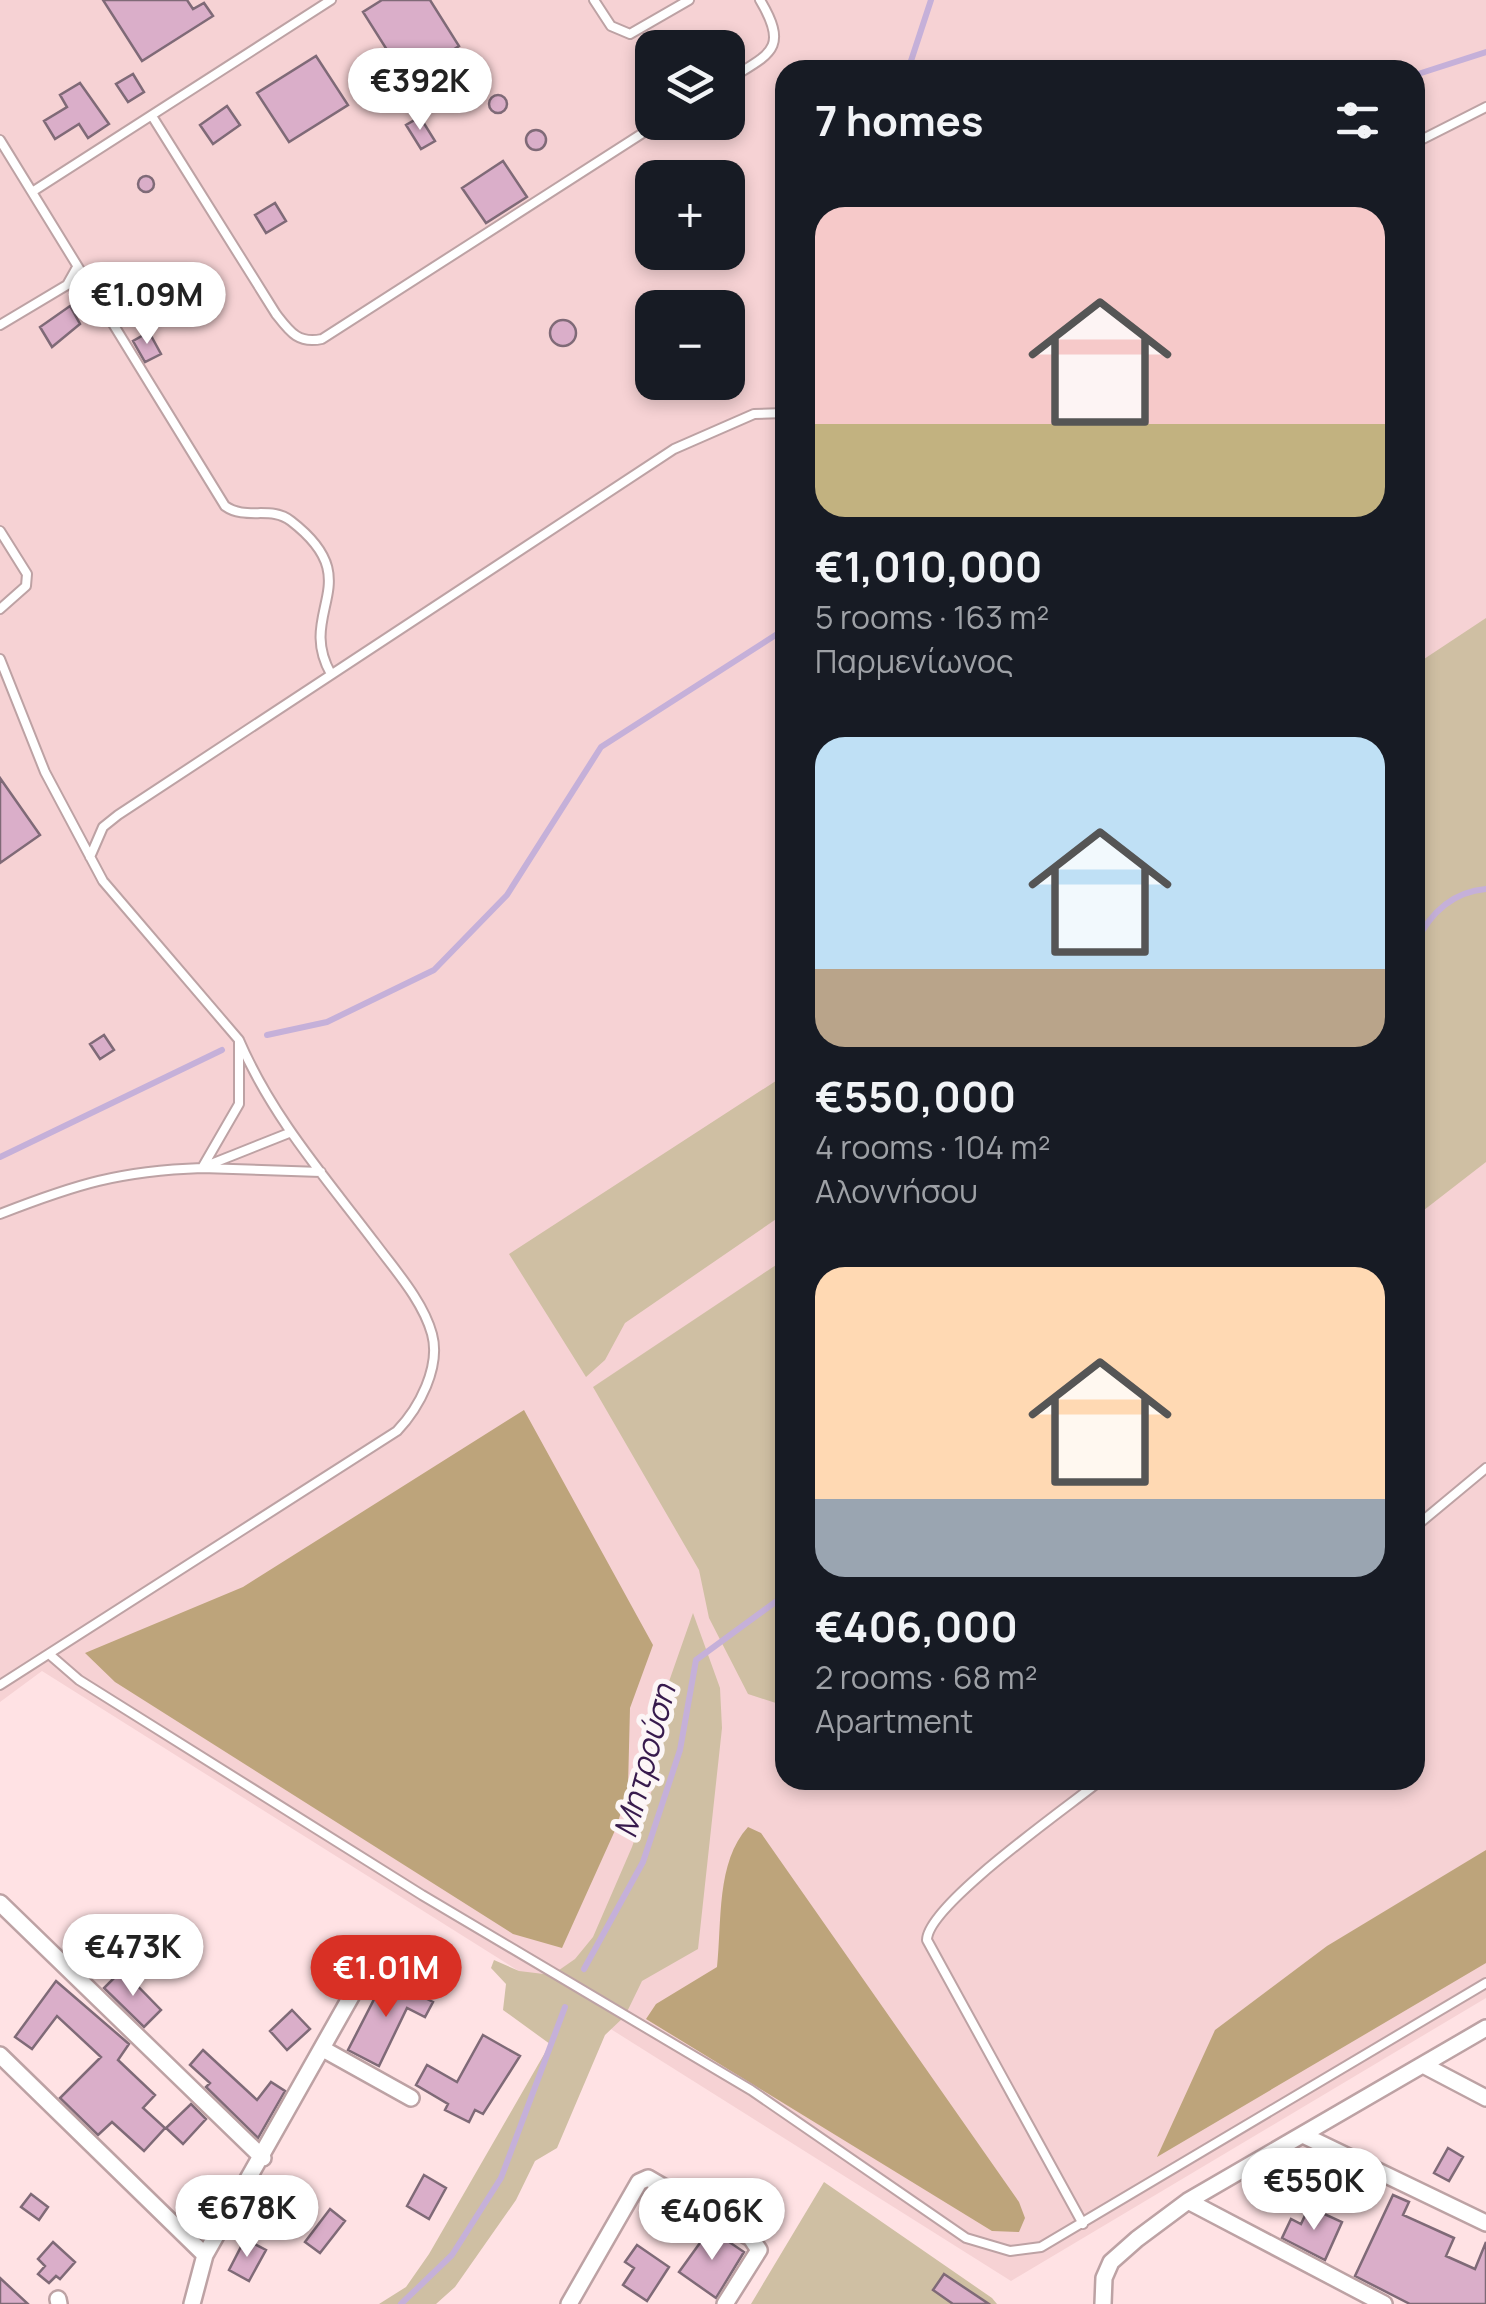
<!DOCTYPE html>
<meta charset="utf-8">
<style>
:root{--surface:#171b24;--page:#20242c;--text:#f1f3f6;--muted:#9ea1a6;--accent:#d93025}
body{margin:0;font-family:Manrope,sans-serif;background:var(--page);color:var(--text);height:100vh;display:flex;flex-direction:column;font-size:38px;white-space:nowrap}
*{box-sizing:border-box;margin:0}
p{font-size:32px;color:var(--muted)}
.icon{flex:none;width:55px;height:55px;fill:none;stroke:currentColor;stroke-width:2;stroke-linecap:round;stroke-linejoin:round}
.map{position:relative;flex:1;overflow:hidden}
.details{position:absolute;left:775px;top:60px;width:650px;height:1730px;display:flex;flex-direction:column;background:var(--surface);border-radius:30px;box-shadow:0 5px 15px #0003}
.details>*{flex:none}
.buttons{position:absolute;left:635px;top:30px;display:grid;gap:20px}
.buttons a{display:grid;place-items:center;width:110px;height:110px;border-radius:20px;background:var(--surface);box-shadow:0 5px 15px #0003;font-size:50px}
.price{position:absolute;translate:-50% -85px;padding:0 22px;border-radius:35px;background:#fff;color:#222;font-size:32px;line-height:65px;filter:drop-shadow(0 2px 5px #0008)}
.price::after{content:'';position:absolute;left:50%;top:60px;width:30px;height:22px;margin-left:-15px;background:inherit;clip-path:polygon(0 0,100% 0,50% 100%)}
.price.active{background:var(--accent);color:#fff}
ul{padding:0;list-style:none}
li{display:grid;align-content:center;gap:20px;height:530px;padding:0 40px}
li span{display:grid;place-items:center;height:310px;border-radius:30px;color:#555}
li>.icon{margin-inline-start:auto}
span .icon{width:180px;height:180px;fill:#fffc;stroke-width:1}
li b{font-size:42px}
h2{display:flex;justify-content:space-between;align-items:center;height:120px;padding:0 40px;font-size:42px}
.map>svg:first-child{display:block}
</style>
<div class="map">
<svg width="1486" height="2304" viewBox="0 0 1486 2304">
<rect width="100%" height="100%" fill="#ffe2e4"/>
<path fill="#f6d2d4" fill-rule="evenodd" d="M0,0H1486V1998L1011,2281L42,1671L0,1702ZM652,48H728V122H652ZM785,70H1415V1780H785ZM652,178H728V252H652ZM652,308H728V382H652Z"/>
<path fill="#cfbfa3" d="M1486,618V1162L1415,1217V665Z
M785,1075V1213L625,1323L605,1360L586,1377L509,1254Z
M785,1259V1706L748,1694L709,1618L699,1570L593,1387Z
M693,1613L720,1688L722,1728L698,1949L642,1981L625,2016L605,2035L557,2148L535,2161L516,2200L455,2287L436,2304H379L406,2287L429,2254L550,2044L503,2010L506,1984L491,1968L494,1960L519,1971L552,1975L575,1959L593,1937L632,1847L652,1790L651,1748L659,1710Z
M824,2182L992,2298L997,2304H751Z"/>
<path fill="#bda47b" d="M524,1410L653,1645L630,1708L628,1787L617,1826L562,1948L513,1934L115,1682L85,1653L243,1587Z
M748,1827L761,1833L1019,2202L1025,2218L1019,2232L992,2231L646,2019L656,2004L717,1967C722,1922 716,1862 748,1827Z
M1486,1850V1963L1157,2157L1215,2030L1327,1946Z"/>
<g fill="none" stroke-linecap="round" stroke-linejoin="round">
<path stroke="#c5b0d9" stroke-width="6" d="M908,70L931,0
M1415,75L1486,52
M1415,944C1429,915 1451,892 1486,889
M267,1035L327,1022L434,970L507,895L601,747L785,629
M0,1157L222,1050
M584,1969L643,1862L680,1750L696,1660L785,1595
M401,2304L452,2255L501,2178L565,2007"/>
</g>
<path fill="#daaec9" stroke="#7f6a77" stroke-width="2.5" d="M103,0H187L193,9L204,3L213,16L142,61Z
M382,0H430L459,46L406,80L363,12Z
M316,56L348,105L289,142L257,93Z
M133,74L144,92L128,102L116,84Z
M80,83L109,124L88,138L79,124L55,139L44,121L67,107L60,95Z
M489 104a9 9 0 1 1 18 0a9 9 0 1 1-18 0Z
M227,106L240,125L213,144L200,125Z
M420,117L435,141L421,149L406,125Z
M526 140a10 10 0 1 1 20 0a10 10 0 1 1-20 0Z
M503,161L527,197L486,223L462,188Z
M138 184a8 8 0 1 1 16 0a8 8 0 1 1-16 0Z
M275,203L286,221L266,233L255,215Z
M70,306L80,324L52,347L40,327Z
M550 333a13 13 0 1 1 26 0a13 13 0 1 1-26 0Z
M149,332L161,354L145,362L133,341Z
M0,778L40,835L0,863Z
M104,1035L114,1050L100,1059L90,1044Z
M122,1970L161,2010L144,2027L104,1988Z
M385,1978L433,2002L425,2017L407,2008L379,2066L348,2050Z
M56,1981L129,2044L118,2060L155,2095L143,2108L165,2128L144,2151L112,2122L98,2135L60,2098L101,2057L57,2016L32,2049L15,2037Z
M292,2010L310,2029L287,2050L270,2031Z
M483,2035L520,2056L483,2114L475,2110L469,2122L445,2110L448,2104L416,2085L427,2065L457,2082Z
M203,2050L257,2100L271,2082L285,2091L258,2138L206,2087L210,2083L190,2065Z
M191,2104L206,2119L183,2144L166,2128Z
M1448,2148L1463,2157L1449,2181L1434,2173Z
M424,2175L446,2188L429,2219L407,2206Z
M31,2194L48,2207L39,2220L21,2207Z
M1393,2195L1409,2202L1403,2215L1454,2238L1446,2256L1475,2269L1486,2242V2304H1410L1355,2276Z
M1309,2207L1342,2222L1325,2260L1282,2238L1291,2219L1301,2224Z
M330,2209L345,2221L320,2253L305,2242Z
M710,2229L744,2252L716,2298L679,2272Z
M245,2239L266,2250L249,2281L229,2270Z
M53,2242L75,2262L60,2279L56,2276L49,2283L38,2274L45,2266L38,2259Z
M637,2245L669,2267L647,2301L623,2285L634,2268L625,2262Z
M944,2274L989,2304H953L933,2290Z
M0,2278L28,2304H0Z"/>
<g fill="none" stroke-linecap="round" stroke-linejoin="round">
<defs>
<path id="lane" d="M594,0L611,26L630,34L689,0
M728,80C769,54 790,50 760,0
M152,116L276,314C290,332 298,344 322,339L660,122
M0,140L225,506C246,521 271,505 291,521C370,582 295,611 331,674
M1415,143L1486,107
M32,192L331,0
M0,325L67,285L76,269
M0,531L27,574L26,586L0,609
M0,659L45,772L103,881L239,1040V1104L202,1168C119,1171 77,1184 0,1214
M90,857L103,827L118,815L674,449L754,414L785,413
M206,1166L289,1133
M202,1168L321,1172
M1415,1527L1486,1468
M49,1654L79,1680L422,1895L751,2090L966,2238L1010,2251L1041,2247L1486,1983
M0,1685L397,1431C419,1408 441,1367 432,1334C423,1301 395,1270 375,1243C325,1177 272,1117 239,1040
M1083,2224L927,1940C927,1905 1068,1807 1101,1780"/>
<path id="street" d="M0,1903L263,2158
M323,2049L411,2098
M0,2055L205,2255
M1425,2066L1486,2098
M1303,2135L1486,2223
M1188,2201L1384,2304
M58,2299L59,2304
M192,2304L205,2255L379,1947
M569,2304L639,2182L648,2178L751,2238L759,2250L725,2304
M1103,2304L1104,2278L1111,2262L1137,2239L1188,2201L1486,2028"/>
</defs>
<use href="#lane" stroke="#bda2a4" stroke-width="12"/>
<use href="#street" stroke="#bda2a4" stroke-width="20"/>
<use href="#lane" stroke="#fff" stroke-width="8"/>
<use href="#street" stroke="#fff" stroke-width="15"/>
</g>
<g text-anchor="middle" stroke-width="10" stroke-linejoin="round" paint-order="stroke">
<g font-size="32" font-style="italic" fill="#371a4d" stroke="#fcf6f6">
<text transform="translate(645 1761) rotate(-75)" y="11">Μητρούση</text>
</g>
</g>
</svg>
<div class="buttons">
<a><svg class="icon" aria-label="layers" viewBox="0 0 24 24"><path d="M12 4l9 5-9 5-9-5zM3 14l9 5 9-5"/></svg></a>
<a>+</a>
<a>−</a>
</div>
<b class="price" style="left:420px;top:133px">€392K</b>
<b class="price" style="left:147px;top:347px">€1.09M</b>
<b class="price" style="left:133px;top:1999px">€473K</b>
<b class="price active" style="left:386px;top:2020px">€1.01M</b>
<b class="price" style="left:1314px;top:2233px">€550K</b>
<b class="price" style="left:247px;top:2260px">€678K</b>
<b class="price" style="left:712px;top:2263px">€406K</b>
<section class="details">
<h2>7 homes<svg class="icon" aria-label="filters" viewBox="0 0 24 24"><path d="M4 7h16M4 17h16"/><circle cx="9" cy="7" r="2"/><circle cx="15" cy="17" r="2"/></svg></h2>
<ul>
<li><span style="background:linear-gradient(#f6c9c9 70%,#c2b280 0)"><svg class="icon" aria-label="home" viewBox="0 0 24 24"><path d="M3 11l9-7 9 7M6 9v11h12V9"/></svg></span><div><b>€1,010,000</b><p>5 rooms · 163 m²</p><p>Παρμενίωνος</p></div></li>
<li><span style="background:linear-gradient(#bfe0f5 75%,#b9a48a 0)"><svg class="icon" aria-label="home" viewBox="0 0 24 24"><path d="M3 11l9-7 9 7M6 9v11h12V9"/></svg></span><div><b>€550,000</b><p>4 rooms · 104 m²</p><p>Αλοννήσου</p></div></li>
<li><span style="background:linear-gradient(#ffd9b3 75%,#9aa5b1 0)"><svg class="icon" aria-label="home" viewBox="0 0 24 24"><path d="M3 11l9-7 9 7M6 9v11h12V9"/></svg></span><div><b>€406,000</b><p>2 rooms · 68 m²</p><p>Apartment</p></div></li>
</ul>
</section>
</div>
